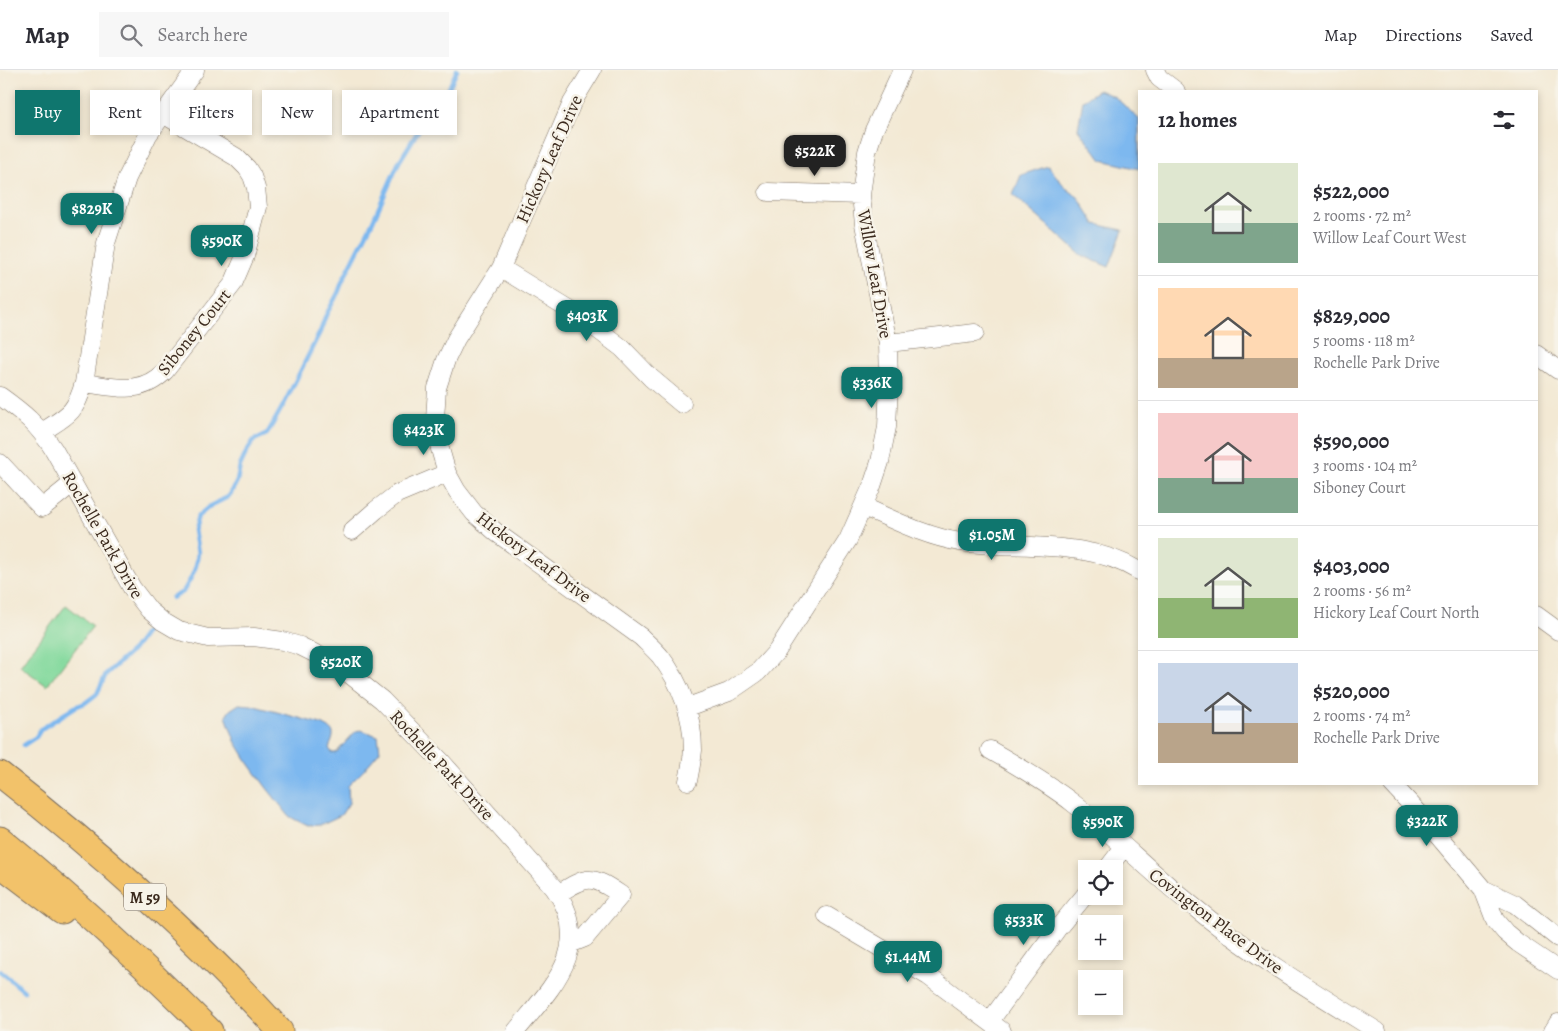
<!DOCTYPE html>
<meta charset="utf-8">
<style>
:root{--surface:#fff;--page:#f7f7f7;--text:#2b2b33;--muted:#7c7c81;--line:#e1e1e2;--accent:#0f766e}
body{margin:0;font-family:Alegreya,serif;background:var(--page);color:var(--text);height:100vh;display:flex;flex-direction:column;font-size:19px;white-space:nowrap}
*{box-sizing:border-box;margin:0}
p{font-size:16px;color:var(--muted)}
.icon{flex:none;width:28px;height:28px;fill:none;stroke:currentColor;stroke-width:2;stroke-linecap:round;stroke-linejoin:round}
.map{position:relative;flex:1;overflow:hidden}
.sheet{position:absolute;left:1138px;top:20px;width:400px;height:695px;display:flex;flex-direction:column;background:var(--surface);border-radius:0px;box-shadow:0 2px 8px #0003}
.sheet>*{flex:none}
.top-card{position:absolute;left:15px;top:20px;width:475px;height:45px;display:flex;gap:10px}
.controls{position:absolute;left:1078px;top:790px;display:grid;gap:10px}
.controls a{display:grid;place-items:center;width:45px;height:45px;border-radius:0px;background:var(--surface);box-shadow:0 2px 8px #0003;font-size:25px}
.price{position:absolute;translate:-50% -42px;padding:0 11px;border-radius:10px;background:var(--accent);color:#fff;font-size:16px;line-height:32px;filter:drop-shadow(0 1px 2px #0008)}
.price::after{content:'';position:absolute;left:50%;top:30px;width:15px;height:11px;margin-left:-8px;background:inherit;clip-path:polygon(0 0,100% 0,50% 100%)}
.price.selected{background:#222;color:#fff}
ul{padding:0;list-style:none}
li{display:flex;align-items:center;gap:15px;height:125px;padding:0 20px}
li+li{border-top:1px solid var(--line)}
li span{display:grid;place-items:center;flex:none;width:140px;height:100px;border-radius:0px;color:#555}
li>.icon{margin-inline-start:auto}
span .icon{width:60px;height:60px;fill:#fffc;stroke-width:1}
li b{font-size:21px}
h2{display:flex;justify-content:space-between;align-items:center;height:60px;padding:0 20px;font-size:21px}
.pill{padding:0 18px;border-radius:0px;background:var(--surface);box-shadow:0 2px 8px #0003;font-size:18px;line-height:45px}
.pill.selected{background:var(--accent);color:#fff}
header{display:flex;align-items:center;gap:30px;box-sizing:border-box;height:70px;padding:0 25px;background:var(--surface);border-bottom:1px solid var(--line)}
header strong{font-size:24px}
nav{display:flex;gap:28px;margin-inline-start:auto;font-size:18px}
.search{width:350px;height:45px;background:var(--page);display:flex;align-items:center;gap:12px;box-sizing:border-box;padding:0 18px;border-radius:0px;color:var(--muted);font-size:19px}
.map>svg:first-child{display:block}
</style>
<header>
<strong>Map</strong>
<div class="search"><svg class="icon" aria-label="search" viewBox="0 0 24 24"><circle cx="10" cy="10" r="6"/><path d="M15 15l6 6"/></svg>Search here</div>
<nav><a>Map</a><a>Directions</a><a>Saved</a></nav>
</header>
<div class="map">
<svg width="1558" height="961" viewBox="0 0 1558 961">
<rect width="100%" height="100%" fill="#f7f3e8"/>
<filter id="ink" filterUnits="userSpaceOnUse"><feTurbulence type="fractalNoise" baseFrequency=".02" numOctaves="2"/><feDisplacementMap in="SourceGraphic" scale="10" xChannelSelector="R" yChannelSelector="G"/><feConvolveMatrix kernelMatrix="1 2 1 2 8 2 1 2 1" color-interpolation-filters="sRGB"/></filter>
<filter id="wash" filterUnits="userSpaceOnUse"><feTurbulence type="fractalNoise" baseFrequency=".0096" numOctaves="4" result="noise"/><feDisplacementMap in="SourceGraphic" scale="20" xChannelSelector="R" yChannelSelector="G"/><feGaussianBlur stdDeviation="1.12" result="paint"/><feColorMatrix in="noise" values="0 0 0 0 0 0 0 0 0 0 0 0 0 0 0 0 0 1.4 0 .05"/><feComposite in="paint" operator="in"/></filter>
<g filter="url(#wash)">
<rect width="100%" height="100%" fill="#f3e9d4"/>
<path fill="#83d99d" stroke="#5f825e" d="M66,535L93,556L47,616L20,596Z"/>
<path fill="#7db8ef" stroke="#5c7186" d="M1099,20L1115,27L1139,49V99L1102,90L1078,59L1083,30Z
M1048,96L1066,118L1078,127L1095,154L1123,160L1109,197L1081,185L1013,125L1021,105Z
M239,634L251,635L321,654C336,660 335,664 329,678L332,683H336L356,661L361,660L378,666L380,681L363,701L348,716L349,733L341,745L320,755L308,756L294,749L289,746L266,717L246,689L235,671L226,646L230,640Z"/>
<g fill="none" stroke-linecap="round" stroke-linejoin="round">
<path stroke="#7db8ef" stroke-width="4.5" d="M172,528L183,522L191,508L196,496L198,483L194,460L198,446L210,436L228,427L231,423L237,411L240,396L247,381L254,370L267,364L284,334L320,262L326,245L338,223L343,210L372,153L399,92L428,45L448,20L457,0
M24,675L36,667L41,659L75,637L85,633L97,624L106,604L133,580L146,562
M0,901L24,921"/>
</g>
</g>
<g filter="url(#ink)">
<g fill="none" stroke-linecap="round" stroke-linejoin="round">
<defs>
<path id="minor" d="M592,0L572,33L501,198L456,269L446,290L437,318L435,349L440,379L447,403L457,421L474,443L497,463L641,567C647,573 654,579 660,586C681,613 693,647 693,680C692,691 690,701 688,711
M1155,0L1159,8L1176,21
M768,122L861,125
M501,198L581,247L622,278L651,308L682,334
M888,273L975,263
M1536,284L1558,300
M84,313C116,317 140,326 165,301L233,214L245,186L258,137L256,118L252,106L247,98L236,87L163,44
M0,326C25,344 37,354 54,380L132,518L149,540L162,551L179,561L208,568L254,567L283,571L300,576L316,584L348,603L382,630L440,690L554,818C596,876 552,917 516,961
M42,362C68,345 75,344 84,313L106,173L127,108L148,65L195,0
M0,393L42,438L73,413
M864,437C894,450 927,467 960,472C1021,480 1084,468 1139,501
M352,461L376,440L397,424L447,403
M1536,545L1558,561
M688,637L729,622L758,602L777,581L848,470L872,416L880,392L887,357L889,312L888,273L864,154L861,125L867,82L874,60L902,0
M990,680C1018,696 1047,713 1073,733C1115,766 1153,804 1194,837C1251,884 1314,922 1377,961
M1392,714L1418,742L1483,819L1495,850L1505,862L1518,873L1558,900
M1107,799L1124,777
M1483,819L1515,834L1558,868
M558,824C588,805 592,805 621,825L585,868L570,874
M827,846L928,906L1002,961
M990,951L1058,858L1086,824
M1553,961L1558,953"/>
<path id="highway" d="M0,704C100,782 195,867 280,961
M0,769C73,829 143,894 210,961
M0,794L62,841"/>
</defs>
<use href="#minor" stroke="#7b6d5e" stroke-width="19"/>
<use href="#highway" stroke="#7b6d5e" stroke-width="27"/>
<use href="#minor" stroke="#fff" stroke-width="18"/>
<use href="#highway" stroke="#f2c26a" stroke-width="25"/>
</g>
</g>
<g text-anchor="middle" stroke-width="5" stroke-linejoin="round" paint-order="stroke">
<rect fill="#f7f3e8" stroke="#73665b" stroke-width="1" x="124" y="813.5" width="42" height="27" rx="4"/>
<g font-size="16" font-weight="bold" fill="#3b2a1e">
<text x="145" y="833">M 59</text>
</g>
<g font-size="18" fill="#3b2a1e" stroke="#f7f3e8">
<text transform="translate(549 89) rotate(-66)" y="6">Hickory Leaf Drive</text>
<text transform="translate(875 204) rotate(80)" y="6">Willow Leaf Drive</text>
<text transform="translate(194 262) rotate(-51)" y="6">Siboney Court</text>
<text transform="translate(103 465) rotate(60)" y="6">Rochelle Park Drive</text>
<text transform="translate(534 487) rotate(37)" y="6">Hickory Leaf Drive</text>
<text transform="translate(442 695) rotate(47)" y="6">Rochelle Park Drive</text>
<text transform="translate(1216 851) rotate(37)" y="6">Covington Place Drive</text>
</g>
</g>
</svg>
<div class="controls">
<a><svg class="icon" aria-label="locate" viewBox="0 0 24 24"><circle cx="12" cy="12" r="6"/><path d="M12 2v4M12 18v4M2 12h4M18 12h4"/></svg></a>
<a>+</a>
<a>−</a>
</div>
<b class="price selected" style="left:815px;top:107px">$522K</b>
<b class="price" style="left:92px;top:165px">$829K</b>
<b class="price" style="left:222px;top:197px">$590K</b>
<b class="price" style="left:587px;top:272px">$403K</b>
<b class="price" style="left:872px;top:339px">$336K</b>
<b class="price" style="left:424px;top:386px">$423K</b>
<b class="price" style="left:992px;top:491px">$1.05M</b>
<b class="price" style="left:341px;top:618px">$520K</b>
<b class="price" style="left:1427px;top:777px">$322K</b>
<b class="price" style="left:1103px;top:778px">$590K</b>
<b class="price" style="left:1024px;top:876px">$533K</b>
<b class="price" style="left:908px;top:913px">$1.44M</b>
<div class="top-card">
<a class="pill selected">Buy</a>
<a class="pill">Rent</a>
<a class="pill">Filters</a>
<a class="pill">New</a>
<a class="pill">Apartment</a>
</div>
<section class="sheet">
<h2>12 homes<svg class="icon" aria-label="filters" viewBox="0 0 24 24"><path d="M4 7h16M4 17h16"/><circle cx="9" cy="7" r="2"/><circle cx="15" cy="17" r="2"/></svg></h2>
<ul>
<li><span style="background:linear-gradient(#dfe7d0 60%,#7fa58c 0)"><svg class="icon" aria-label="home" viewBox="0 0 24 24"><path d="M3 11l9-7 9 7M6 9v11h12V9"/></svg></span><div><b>$522,000</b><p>2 rooms · 72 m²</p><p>Willow Leaf Court West</p></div></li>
<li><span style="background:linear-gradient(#ffd9b3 70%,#b9a48a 0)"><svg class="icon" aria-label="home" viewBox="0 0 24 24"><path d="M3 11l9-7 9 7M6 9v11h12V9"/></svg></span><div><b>$829,000</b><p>5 rooms · 118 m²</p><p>Rochelle Park Drive</p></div></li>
<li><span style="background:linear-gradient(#f6c9c9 65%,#7fa58c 0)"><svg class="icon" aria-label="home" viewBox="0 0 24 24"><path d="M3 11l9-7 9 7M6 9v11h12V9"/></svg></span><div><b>$590,000</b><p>3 rooms · 104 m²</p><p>Siboney Court</p></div></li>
<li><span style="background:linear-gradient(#dfe7d0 60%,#8fb573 0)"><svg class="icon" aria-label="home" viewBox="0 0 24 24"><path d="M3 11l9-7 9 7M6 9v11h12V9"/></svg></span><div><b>$403,000</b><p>2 rooms · 56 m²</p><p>Hickory Leaf Court North</p></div></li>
<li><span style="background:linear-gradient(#c9d6e8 60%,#b9a48a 0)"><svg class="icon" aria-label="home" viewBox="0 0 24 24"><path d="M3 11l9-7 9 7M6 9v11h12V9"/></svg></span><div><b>$520,000</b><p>2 rooms · 74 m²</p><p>Rochelle Park Drive</p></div></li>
</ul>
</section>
</div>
